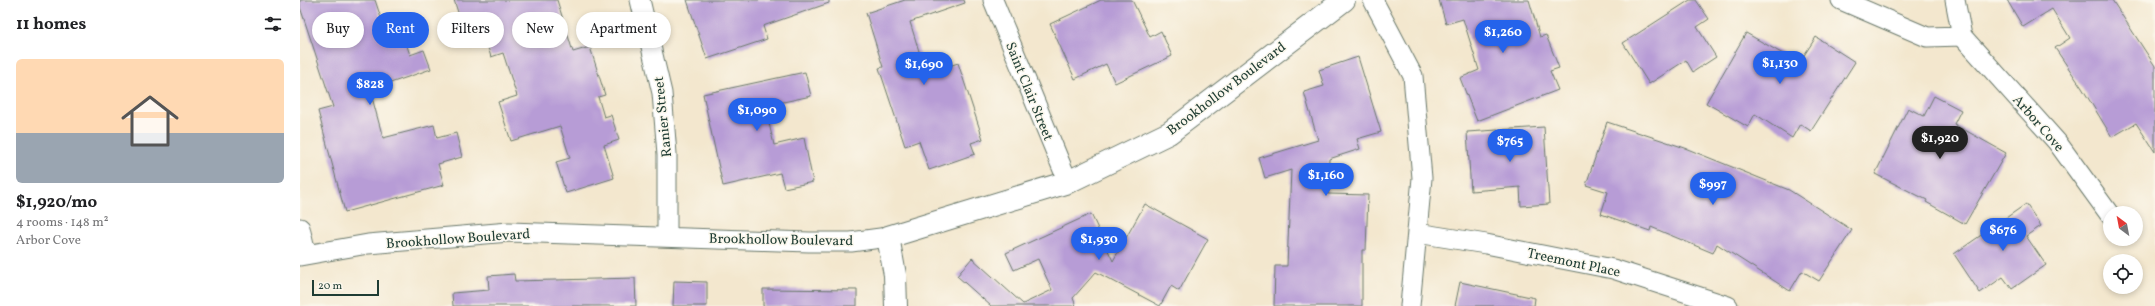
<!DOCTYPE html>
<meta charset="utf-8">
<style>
:root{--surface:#fff;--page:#f2f2f2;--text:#202124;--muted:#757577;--line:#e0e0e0;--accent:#2563eb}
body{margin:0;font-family:Vollkorn,serif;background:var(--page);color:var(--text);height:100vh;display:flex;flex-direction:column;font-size:15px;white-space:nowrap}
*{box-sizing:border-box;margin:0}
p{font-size:13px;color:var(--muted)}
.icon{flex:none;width:22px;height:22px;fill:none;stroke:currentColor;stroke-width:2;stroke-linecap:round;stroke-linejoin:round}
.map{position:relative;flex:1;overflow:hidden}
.sheet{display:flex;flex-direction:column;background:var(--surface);width:300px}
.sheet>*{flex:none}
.banner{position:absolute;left:12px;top:12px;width:380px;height:36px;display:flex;gap:8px}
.needle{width:26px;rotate:328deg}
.controls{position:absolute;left:1803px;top:206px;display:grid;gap:8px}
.controls a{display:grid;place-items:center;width:40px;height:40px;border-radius:50%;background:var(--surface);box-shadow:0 2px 6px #0003;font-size:20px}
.scale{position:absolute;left:12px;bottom:10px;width:67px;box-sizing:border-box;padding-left:4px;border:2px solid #1f3d34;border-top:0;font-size:11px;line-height:14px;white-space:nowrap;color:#1f3d34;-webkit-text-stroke:3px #fbf7ec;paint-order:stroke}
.price{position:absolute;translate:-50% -34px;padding:0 9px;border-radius:14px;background:var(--accent);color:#fff;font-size:13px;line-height:26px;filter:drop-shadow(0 1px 2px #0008)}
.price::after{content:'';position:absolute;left:50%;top:24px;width:12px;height:9px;margin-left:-6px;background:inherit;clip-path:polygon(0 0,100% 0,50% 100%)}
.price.on{background:#222;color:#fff}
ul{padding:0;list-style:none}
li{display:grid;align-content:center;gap:8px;height:212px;padding:0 16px}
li+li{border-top:1px solid var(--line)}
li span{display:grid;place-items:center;height:124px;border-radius:6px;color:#555}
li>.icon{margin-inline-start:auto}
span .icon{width:72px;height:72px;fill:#fffc;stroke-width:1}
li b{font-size:17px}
h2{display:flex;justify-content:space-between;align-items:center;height:48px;padding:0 16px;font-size:17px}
.chip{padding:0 14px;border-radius:18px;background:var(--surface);box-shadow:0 2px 6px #0003;font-size:14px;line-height:36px}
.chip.on{background:var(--accent);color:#fff}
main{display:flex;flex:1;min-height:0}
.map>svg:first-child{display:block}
</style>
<main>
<section class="sheet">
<h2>11 homes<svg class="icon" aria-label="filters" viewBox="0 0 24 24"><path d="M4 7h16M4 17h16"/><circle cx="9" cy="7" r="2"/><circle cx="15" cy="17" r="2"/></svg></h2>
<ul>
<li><span style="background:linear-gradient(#ffd9b3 60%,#9aa5b1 0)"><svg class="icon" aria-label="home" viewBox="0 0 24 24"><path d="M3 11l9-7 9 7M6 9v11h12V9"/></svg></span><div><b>$1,920/mo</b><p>4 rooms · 148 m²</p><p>Arbor Cove</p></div></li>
</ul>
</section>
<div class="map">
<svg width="1855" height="306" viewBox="0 0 1855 306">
<rect width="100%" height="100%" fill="#fbf7ec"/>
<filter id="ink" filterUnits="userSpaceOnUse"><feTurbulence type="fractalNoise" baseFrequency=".025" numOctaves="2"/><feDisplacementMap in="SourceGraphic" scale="8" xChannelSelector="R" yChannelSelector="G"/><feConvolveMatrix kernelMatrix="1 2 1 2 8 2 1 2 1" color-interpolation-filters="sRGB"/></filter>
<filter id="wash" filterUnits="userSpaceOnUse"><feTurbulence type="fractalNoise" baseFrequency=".012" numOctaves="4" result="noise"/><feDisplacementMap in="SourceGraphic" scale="16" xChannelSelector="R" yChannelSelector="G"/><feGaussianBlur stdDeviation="0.9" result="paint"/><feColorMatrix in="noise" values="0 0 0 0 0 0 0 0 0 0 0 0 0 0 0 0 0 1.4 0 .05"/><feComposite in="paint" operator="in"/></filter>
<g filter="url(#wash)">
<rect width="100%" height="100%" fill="#f3e7ce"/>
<g id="blocks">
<path fill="#b79cd6" d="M0,0H75L87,36L102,31L110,55L124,50L131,69L70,90L83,138L134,125L137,138L156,133L162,157L138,164L144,185L45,212L18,111L33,107L0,7Z
M154,0H257L273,52L290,47L305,95L298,97L304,117L311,115L319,140L304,145L314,178L266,193L256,162L270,158L260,126L211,141L198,102L217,96L203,53L191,57L185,38L168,43Z
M387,0H529V3L463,26L467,39L407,59Z
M605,0H664L665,3L610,22L626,74L658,63L683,139L671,143L675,154L629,170L619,141L605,146L579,68L583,67L566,13Z
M801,0H832L850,37L861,31L872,56L815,83L806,64L775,79L750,24Z
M1139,0H1229L1240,37L1246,35L1259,68L1250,71L1258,90L1177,121L1160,78L1179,70L1163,19L1146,24Z
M1390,0H1396L1409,19L1397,27L1416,57L1393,72L1386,60L1349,84L1323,43Z
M1707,0H1812L1855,66V152L1836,123L1812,137L1782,88L1755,48L1770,38L1752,9L1723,27Z
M1446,33L1499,63L1516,37L1555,62L1511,131L1500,124L1492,138L1455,114L1448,127L1406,103Z
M1058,57L1081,132L1057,139L1060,149L1029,159L1028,194L1068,195L1066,250H1062V306H974L975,266H987L991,170L965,178L959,158L1018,140L1004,92L1024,86L1019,70Z
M505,72L511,96L465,106L474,145L504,138L513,182L484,188L480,173L423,186L403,94Z
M1634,96L1661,110L1654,124L1706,153L1665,224L1626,202L1627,200L1575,174L1608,108L1624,116Z
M1307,122L1385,148L1489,190L1552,230L1519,281L1502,271L1490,291L1417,244L1413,253L1351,227L1350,231L1301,214L1308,192L1286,185Z
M1244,127L1249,204L1221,206L1220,187L1171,191L1167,132Z
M845,204L908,239L879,291L871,286L860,306L796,272L773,298L776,306H691L657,276L672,258L723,304L752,290L738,259L714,270L706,253L791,214L813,261Z
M1726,204L1741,226L1726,236L1746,265L1712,289L1703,277L1680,293L1654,254Z
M214,274L215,281L335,278L336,306H153L152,293L189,290L188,276Z
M374,281L407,282V306H373Z
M1160,282L1235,298L1234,306H1155Z
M463,289L557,290V306H463Z"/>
</g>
</g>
<g filter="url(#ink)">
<use href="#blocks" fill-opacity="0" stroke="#69786a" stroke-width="1"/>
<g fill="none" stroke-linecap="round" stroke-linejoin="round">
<defs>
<path id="minor" d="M340,0L362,93L367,154V235
M693,0L768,182
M1073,0L1113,76L1122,178L1110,306
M1541,0L1627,37L1662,36
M1655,0L1662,36L1757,142L1810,215
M0,228L6,254
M1117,233L1186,244L1313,269L1428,306
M0,256L68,244L209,232L509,242H551L588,237"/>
<path id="tertiary" d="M596,306L595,275L588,237L768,182L869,133L1044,0"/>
</defs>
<use href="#minor" stroke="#69786a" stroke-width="21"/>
<use href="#tertiary" stroke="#69786a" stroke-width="24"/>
<use href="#minor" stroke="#fff" stroke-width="19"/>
<use href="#tertiary" stroke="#fff" stroke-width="22"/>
</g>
</g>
<g text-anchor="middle" stroke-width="3" stroke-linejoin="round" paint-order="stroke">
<g font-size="14" fill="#1f3d34" stroke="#fbf7ec">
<text transform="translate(926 88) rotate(-37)" y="5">Brookhollow Boulevard</text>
<text transform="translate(730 91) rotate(68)" y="5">Saint Clair Street</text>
<text transform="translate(362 117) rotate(-96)" y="5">Ranier Street</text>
<text transform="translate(1739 123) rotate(49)" y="5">Arbor Cove</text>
<text transform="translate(158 238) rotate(-4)" y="5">Brookhollow Boulevard</text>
<text transform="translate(481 239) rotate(1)" y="5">Brookhollow Boulevard</text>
<text transform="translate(1274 262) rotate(12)" y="5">Treemont Place</text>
</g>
</g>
</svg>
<div class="controls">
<a><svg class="needle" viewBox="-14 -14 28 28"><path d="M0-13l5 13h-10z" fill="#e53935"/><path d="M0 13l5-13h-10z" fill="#757577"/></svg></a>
<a><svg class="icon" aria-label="locate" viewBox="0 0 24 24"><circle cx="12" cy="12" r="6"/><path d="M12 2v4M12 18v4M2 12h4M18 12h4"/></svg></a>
</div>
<div class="scale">20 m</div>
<b class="price" style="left:1203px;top:54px">$1,260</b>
<b class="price" style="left:1480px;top:85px">$1,130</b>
<b class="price" style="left:624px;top:86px">$1,690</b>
<b class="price" style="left:70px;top:106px">$828</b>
<b class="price" style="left:457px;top:132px">$1,090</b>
<b class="price on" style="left:1640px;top:160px">$1,920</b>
<b class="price" style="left:1210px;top:163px">$765</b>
<b class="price" style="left:1026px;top:197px">$1,160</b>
<b class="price" style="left:1413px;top:206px">$997</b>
<b class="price" style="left:1703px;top:252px">$676</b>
<b class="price" style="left:799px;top:261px">$1,930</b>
<div class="banner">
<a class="chip">Buy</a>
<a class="chip on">Rent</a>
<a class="chip">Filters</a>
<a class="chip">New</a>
<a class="chip">Apartment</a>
</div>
</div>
</main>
